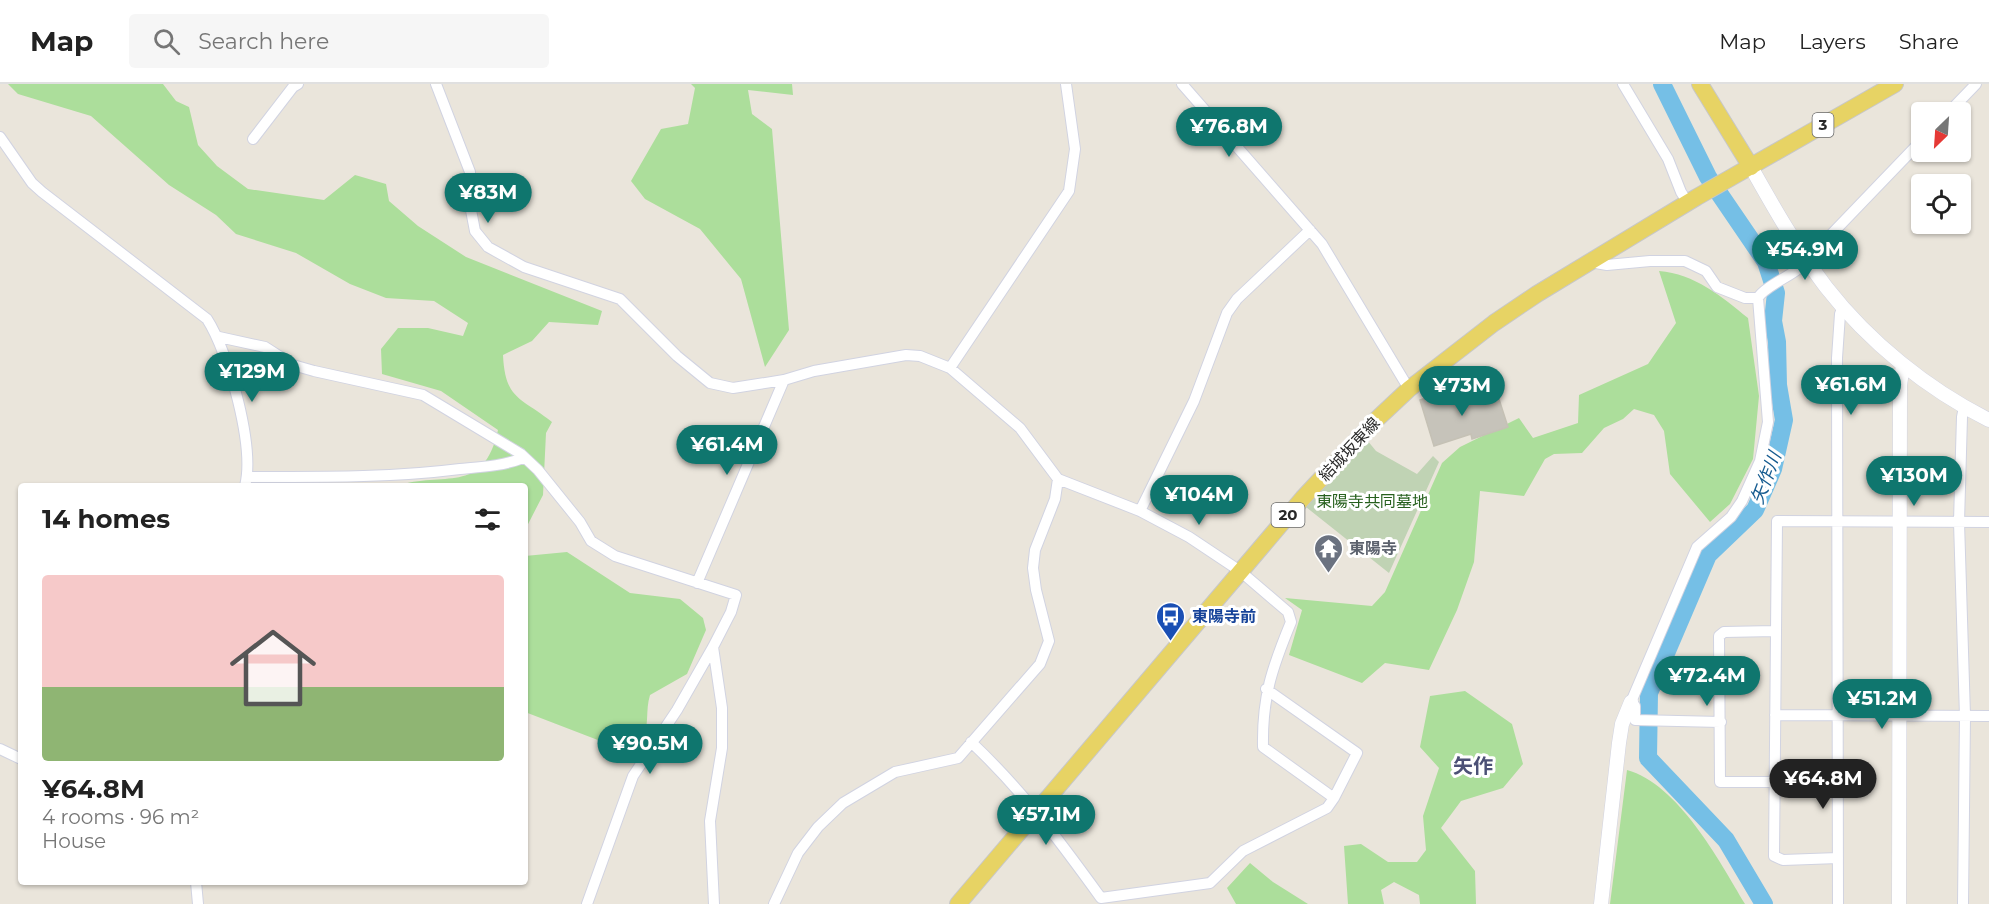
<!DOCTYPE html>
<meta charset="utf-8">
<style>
:root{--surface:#fff;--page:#f6f6f6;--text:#222;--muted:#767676;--line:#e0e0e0;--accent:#0f766e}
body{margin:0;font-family:Montserrat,"Noto Sans JP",sans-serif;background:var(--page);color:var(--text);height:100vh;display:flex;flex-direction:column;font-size:22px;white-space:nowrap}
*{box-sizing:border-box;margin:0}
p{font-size:20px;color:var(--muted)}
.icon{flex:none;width:33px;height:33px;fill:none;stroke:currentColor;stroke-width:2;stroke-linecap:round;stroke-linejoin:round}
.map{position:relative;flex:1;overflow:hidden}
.details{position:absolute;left:18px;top:399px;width:510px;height:402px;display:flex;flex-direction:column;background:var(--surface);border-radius:6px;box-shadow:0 2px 4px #0004}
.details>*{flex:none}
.needle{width:39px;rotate:205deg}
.tools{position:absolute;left:1911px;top:18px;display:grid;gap:12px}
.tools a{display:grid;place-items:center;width:60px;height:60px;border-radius:6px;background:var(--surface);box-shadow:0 2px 4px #0004;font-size:30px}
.price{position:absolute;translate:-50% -51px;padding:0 14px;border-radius:21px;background:var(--accent);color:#fff;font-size:20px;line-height:39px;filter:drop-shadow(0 2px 3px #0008)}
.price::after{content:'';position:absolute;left:50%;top:36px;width:18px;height:14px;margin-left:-9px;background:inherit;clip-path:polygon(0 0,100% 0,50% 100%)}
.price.on{background:#222;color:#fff}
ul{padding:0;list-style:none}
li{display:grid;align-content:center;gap:12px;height:318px;padding:0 24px}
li+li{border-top:2px solid var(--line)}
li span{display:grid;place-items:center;height:186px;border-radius:6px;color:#555}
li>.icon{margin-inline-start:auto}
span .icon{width:108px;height:108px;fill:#fffc;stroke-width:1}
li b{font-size:26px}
h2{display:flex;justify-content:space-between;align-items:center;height:72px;padding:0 24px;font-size:26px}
header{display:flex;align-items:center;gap:36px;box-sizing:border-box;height:84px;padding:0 30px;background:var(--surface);border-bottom:2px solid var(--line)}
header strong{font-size:28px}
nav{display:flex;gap:33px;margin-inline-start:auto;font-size:21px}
.search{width:420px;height:54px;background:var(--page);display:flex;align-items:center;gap:15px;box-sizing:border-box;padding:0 21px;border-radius:6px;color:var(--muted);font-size:22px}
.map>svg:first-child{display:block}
</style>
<header>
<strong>Map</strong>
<div class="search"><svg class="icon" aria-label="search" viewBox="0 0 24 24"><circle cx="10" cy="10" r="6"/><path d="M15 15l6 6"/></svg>Search here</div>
<nav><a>Map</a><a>Layers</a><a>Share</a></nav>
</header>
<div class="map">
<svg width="1989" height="820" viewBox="0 0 1989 820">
<rect width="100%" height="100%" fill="#eae5db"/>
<path fill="#acde9b" d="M8,0H163L176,17L189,23L198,61L217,82L248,105L324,116L355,91L386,100L389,117L418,142L466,173L602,227L598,241L549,238L532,257L503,271C505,316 521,313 552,338L546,349L543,411L525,446V402H397C443,386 483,413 498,346L441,307L382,290L381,265L398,244H428L463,252L468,239L434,217L386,214L350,200L296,169L236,150L216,131L169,101L91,32L18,10Z
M691,0H792L793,11L748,6L752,30L772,45L789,246L765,283L741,195L700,145L645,115L631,97L661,45L688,40L695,4Z
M1659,187C1695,190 1721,212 1748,234L1759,312L1753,375L1730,420L1710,438L1670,390L1664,347L1654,331L1634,325L1623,335L1604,344L1582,369L1554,370L1545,375L1524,412L1480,407L1474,478L1457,526L1429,586L1385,579L1362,599L1289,571L1302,526L1285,514L1372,522L1385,508L1442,379L1460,363L1519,334L1533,354L1578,339L1579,311L1648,280L1676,239Z
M567,468L630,509L680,515L703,534L706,546L687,590L650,611C645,627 650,641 642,656L616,663L525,628V472Z
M1465,607L1512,640L1523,680L1503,704L1461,717L1441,744L1475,787L1476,820H1420L1419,811L1394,798L1381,806L1384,820H1348L1344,762L1361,760L1388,778H1417L1426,766L1423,732L1439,684L1420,663L1430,612Z
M1627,686C1678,700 1719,776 1745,820H1610Z
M1250,779L1273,798L1308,820H1236L1227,804Z"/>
<path fill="#c0d3b4" d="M1367,356L1376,367L1417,390L1433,372L1439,378L1389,489L1306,423Z"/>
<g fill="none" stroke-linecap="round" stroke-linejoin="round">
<path stroke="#75bfe6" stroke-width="18" d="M1662,0L1708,93L1766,178L1776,209L1773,237L1777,258L1778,301L1784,336L1773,385L1755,426L1708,471L1649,609L1648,674L1726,756L1764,820"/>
</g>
<path fill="#c6c3ba" stroke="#c5c1b5" stroke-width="1.5" d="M1443,308L1445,315L1457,312L1460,321L1497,309L1508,343L1472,355L1471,350L1434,362L1420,316Z"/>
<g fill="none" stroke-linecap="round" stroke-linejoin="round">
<defs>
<path id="street" d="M436,0L470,88V121L475,147L488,163L524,183L620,215L677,272L710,299L733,304L784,296L814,287L906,271L920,272L950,284L1020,344L1058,395L1140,427L1189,453L1240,487L1288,528L1291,538C1272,584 1262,613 1263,663L1334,714
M1182,0L1322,160L1409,305
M1623,0L1668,75L1681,108L1688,119
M1949,28L1976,0
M0,53L32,99L42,108L207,235C229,269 255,363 245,402
M253,55L293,3L298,0
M1590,178L1607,181L1650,177H1685L1706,187L1717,203L1745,214H1758
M219,253L265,263L293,281L314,287L423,311L521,370L538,386L580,438L591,457L615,472L736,511L731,528L713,563L677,626L633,692L587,820
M950,284L1069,107L1075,65L1066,0
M248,393C319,393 389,394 460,385C481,383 503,382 523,374
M1140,427L1194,317L1227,229L1237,215L1310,146
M697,499L784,296
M713,563L722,624V664L710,737L714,820
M1775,631L1989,632
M1721,638L1635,636V622L1631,618L1697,463L1731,433L1742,417L1760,377L1768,338L1758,214C1763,204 1788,193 1798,185L1922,56
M971,658C1023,707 1059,756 1101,814L1210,799L1243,767L1327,724L1334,714L1357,669L1266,605
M0,665L21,675
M1774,698H1720L1719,552L1724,548L1775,547
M1838,774L1783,776L1774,772L1777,437L1989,438
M196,798L198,820
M774,820L798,769L818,743L843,719L895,688L958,674L1040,580L1049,557L1036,506L1033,484L1035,466L1055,415L1058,395
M1838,820L1837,274L1840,230L1843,222
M1963,820L1965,632L1959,438L1962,333L1964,323"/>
<path id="secondary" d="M1751,83C1774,124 1798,166 1826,203C1869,258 1927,305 1989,336
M1601,820L1619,659L1622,640L1631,618
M1899,820L1900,301L1903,281"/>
<path id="primary" d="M1700,0L1751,83
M958,820L1303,414L1377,335L1409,305L1494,239L1537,210L1697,113L1895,0"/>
</defs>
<use href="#street" stroke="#d1d3e1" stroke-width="12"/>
<use href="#secondary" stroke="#d1d3e1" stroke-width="15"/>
<use href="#primary" stroke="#c7c7c7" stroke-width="18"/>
<use href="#street" stroke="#fff" stroke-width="10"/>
<use href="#secondary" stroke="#fff" stroke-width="14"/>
<use href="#primary" stroke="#e7d364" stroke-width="16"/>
</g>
<defs>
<symbol id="temple-pin" viewBox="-11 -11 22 30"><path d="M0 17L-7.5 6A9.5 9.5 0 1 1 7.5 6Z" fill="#6b7280" stroke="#fff"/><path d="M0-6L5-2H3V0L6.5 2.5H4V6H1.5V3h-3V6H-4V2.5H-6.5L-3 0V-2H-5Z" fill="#fff"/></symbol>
<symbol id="bus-pin" viewBox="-11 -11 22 30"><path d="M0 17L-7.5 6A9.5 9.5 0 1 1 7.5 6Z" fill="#1a4fb4" stroke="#fff"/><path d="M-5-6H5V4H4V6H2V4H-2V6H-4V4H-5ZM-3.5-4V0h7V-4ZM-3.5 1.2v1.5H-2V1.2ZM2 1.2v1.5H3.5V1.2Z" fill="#fff"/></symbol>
</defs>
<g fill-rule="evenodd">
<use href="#temple-pin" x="1312" y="448" width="33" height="45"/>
<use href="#bus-pin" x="1154" y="516" width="33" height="45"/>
</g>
<g text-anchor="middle" stroke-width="6" stroke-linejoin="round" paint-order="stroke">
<g fill="#fff" stroke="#696969" stroke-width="1.5">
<rect x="1812.5" y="29" width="21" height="24" rx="4.5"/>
<rect x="1271.5" y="419" width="33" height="24" rx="4.5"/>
</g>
<g font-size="15" font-weight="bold" fill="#292929">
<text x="1823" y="46">3</text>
<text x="1288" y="436">20</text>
</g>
<g font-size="16" fill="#292929" stroke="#fff">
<text transform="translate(1349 365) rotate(-47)" y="6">結城坂東線</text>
</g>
<g font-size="16" fill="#27601e" stroke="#fff">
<text x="1372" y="423">東陽寺共同墓地</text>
</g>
<g font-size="16" font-weight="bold" fill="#5b616d" stroke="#fff" text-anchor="start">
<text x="1349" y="470">東陽寺</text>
</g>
<g font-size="16" font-weight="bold" fill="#164399" stroke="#fff" text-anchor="start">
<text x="1192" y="538">東陽寺前</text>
</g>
<g font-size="18" font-style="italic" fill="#165c90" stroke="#fff">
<text transform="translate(1766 394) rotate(-69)" y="6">矢作川</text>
</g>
<g font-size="20" font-weight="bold" fill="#4c5176" stroke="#fff">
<text x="1473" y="689">矢作</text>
</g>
</g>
</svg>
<div class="tools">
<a><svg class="needle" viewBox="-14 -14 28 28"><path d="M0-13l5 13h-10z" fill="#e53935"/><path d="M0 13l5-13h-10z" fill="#767676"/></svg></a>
<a><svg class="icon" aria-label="locate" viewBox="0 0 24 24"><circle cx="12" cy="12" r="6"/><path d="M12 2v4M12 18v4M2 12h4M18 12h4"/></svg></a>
</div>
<b class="price" style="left:1229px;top:74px">¥76.8M</b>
<b class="price" style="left:488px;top:140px">¥83M</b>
<b class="price" style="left:1805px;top:197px">¥54.9M</b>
<b class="price" style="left:252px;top:319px">¥129M</b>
<b class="price" style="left:1851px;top:332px">¥61.6M</b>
<b class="price" style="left:1462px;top:333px">¥73M</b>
<b class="price" style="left:727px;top:392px">¥61.4M</b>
<b class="price" style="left:1914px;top:423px">¥130M</b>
<b class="price" style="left:1199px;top:442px">¥104M</b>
<b class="price" style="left:1707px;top:623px">¥72.4M</b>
<b class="price" style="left:1882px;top:646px">¥51.2M</b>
<b class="price" style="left:650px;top:691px">¥90.5M</b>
<b class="price on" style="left:1823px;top:726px">¥64.8M</b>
<b class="price" style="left:1046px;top:762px">¥57.1M</b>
<section class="details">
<h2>14 homes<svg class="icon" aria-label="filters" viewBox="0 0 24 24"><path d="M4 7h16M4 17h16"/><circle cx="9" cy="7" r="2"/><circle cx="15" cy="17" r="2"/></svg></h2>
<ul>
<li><span style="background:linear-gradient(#f6c9c9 60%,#8fb573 0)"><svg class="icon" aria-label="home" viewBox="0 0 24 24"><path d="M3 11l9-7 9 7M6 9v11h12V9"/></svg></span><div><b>¥64.8M</b><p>4 rooms · 96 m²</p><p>House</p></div></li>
</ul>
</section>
</div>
